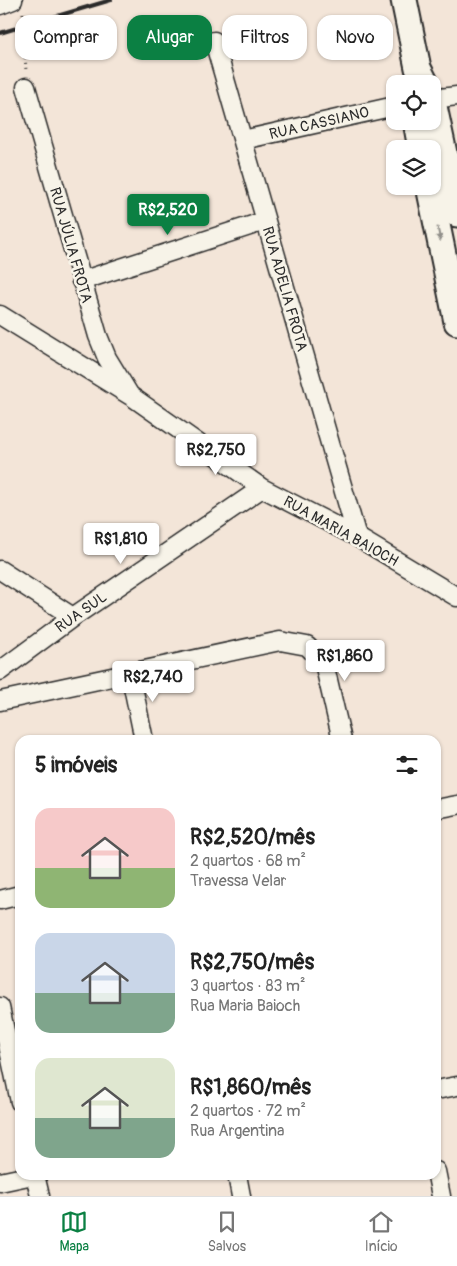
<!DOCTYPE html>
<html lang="pt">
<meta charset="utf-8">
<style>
:root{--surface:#fff;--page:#f2f2f2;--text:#222;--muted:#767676;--line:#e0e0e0;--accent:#0b8043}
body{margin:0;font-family:Pangolin,sans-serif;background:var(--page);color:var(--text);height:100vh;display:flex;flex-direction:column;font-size:19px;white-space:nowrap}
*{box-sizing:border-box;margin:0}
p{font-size:16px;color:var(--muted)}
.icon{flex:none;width:28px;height:28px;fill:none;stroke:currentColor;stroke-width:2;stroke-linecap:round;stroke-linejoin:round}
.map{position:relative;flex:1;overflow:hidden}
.panel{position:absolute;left:15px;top:735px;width:426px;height:445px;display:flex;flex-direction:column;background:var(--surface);border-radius:15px;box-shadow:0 1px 4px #0004}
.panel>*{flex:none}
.guide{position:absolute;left:15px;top:15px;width:428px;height:45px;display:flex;gap:10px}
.buttons{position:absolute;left:386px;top:75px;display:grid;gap:10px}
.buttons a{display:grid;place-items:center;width:55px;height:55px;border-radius:10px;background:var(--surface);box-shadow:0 1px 4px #0004;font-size:25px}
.price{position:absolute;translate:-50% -42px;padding:0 11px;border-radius:5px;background:#fff;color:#222;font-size:16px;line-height:32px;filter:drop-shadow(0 1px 2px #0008)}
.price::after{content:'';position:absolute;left:50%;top:30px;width:15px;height:11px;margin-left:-8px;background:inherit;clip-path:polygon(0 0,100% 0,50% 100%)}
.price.on{background:var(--accent);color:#fff}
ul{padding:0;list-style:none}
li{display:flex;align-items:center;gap:15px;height:125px;padding:0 20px}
li span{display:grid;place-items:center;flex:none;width:140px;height:100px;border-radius:15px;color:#555}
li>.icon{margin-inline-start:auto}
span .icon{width:60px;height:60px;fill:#fffc;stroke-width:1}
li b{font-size:21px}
h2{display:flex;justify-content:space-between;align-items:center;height:60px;padding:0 20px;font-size:21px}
.chip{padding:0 18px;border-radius:15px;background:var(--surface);box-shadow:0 1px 4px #0004;font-size:18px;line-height:45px}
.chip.on{background:var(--accent);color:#fff}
.tab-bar{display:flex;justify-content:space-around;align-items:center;height:70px;border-top:1px solid var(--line);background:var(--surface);font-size:14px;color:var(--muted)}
.tab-bar a{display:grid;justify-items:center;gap:2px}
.tab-bar .on{color:var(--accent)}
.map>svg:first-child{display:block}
</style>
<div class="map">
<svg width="457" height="1196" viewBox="0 0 457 1196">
<rect width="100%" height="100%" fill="#f3e5d8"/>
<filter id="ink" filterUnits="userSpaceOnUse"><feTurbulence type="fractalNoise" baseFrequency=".02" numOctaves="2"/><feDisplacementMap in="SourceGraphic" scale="10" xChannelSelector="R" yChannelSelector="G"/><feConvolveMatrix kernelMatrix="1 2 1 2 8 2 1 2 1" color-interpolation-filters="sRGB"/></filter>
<g filter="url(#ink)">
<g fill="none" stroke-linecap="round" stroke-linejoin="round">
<defs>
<path id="street" d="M0,5L13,0
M214,41L357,537
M26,87L98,336L107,358L129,394
M432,99L457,96
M243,140L395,106
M81,281L265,221
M0,315L131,396L262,488L357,537L457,597
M0,570L73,617
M0,671L73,617L262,488
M130,672L144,740
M0,701L280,641L307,646L324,663L342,740
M436,809L457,805
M0,900L20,895
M0,1007L20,1102
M436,1090L457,1086
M436,1171L441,1196
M35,1175L40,1196
M237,1175L241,1196
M0,1182L33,1175"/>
<path id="secondary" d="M404,0L418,68L426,84
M432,97L457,214
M416,121L421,149
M429,186L457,322"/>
</defs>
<use href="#street" stroke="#2b2b2b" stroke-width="21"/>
<use href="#secondary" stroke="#2b2b2b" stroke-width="29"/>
<path stroke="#2b2b2b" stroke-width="3" stroke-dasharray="1 4" stroke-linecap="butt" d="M23,13L26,72"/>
<use href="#street" stroke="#f7f3e8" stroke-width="18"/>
<use href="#secondary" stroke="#f7f3e8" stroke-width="25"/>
<path stroke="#2b2b2b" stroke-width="4" d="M0,33L111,0"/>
</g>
<defs><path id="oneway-solid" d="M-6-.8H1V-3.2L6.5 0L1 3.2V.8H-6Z" transform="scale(1.25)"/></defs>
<use fill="#918f8a" href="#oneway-solid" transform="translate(439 234) rotate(78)"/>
</g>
<g text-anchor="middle" stroke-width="5" stroke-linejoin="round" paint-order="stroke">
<g font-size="15" fill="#2b2b2b" stroke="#f7f3e8">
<text transform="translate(319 123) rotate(-13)" y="5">RUA CASSIANO</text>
<text transform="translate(71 245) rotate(74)" y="5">RUA JÚLIA FROTA</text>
<text transform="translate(285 289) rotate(74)" y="5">RUA ADELIA FROTA</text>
<text transform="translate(341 531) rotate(29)" y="5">RUA MARIA BAIOCH</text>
<text transform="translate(81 612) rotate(-35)" y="5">RUA SUL</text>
</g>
</g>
</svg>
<div class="buttons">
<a><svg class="icon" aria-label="locate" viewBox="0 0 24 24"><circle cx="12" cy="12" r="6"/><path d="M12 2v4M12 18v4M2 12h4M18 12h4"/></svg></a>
<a><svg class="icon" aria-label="layers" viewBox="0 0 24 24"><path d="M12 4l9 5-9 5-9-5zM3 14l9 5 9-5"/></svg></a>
</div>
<b class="price on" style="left:168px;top:236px">R$2,520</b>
<b class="price" style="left:216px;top:476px">R$2,750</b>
<b class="price" style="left:121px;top:565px">R$1,810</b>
<b class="price" style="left:345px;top:682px">R$1,860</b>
<b class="price" style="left:153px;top:703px">R$2,740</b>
<div class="guide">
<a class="chip">Comprar</a>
<a class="chip on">Alugar</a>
<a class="chip">Filtros</a>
<a class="chip">Novo</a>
</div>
<section class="panel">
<h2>5 imóveis<svg class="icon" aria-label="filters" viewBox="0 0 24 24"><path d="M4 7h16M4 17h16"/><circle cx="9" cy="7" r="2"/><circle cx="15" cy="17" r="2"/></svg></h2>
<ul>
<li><span style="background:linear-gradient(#f6c9c9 60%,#8fb573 0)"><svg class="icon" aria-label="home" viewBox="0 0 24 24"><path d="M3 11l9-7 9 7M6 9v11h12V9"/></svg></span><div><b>R$2,520/mês</b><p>2 quartos · 68 m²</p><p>Travessa Velar</p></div></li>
<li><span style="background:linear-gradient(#c9d6e8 60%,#7fa58c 0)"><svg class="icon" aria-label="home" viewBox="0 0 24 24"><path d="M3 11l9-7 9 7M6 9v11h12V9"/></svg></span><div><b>R$2,750/mês</b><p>3 quartos · 83 m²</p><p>Rua Maria Baioch</p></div></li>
<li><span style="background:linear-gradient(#dfe7d0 60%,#7fa58c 0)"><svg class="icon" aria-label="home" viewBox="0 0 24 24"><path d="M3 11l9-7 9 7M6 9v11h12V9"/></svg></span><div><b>R$1,860/mês</b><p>2 quartos · 72 m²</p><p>Rua Argentina</p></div></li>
</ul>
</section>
</div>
<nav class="tab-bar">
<a class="on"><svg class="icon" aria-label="map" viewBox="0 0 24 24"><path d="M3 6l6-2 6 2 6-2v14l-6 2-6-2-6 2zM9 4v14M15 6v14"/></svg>Mapa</a>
<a><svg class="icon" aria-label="saved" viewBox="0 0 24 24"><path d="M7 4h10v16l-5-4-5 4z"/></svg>Salvos</a>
<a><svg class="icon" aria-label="home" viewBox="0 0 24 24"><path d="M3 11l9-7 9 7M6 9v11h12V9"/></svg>Início</a>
</nav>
